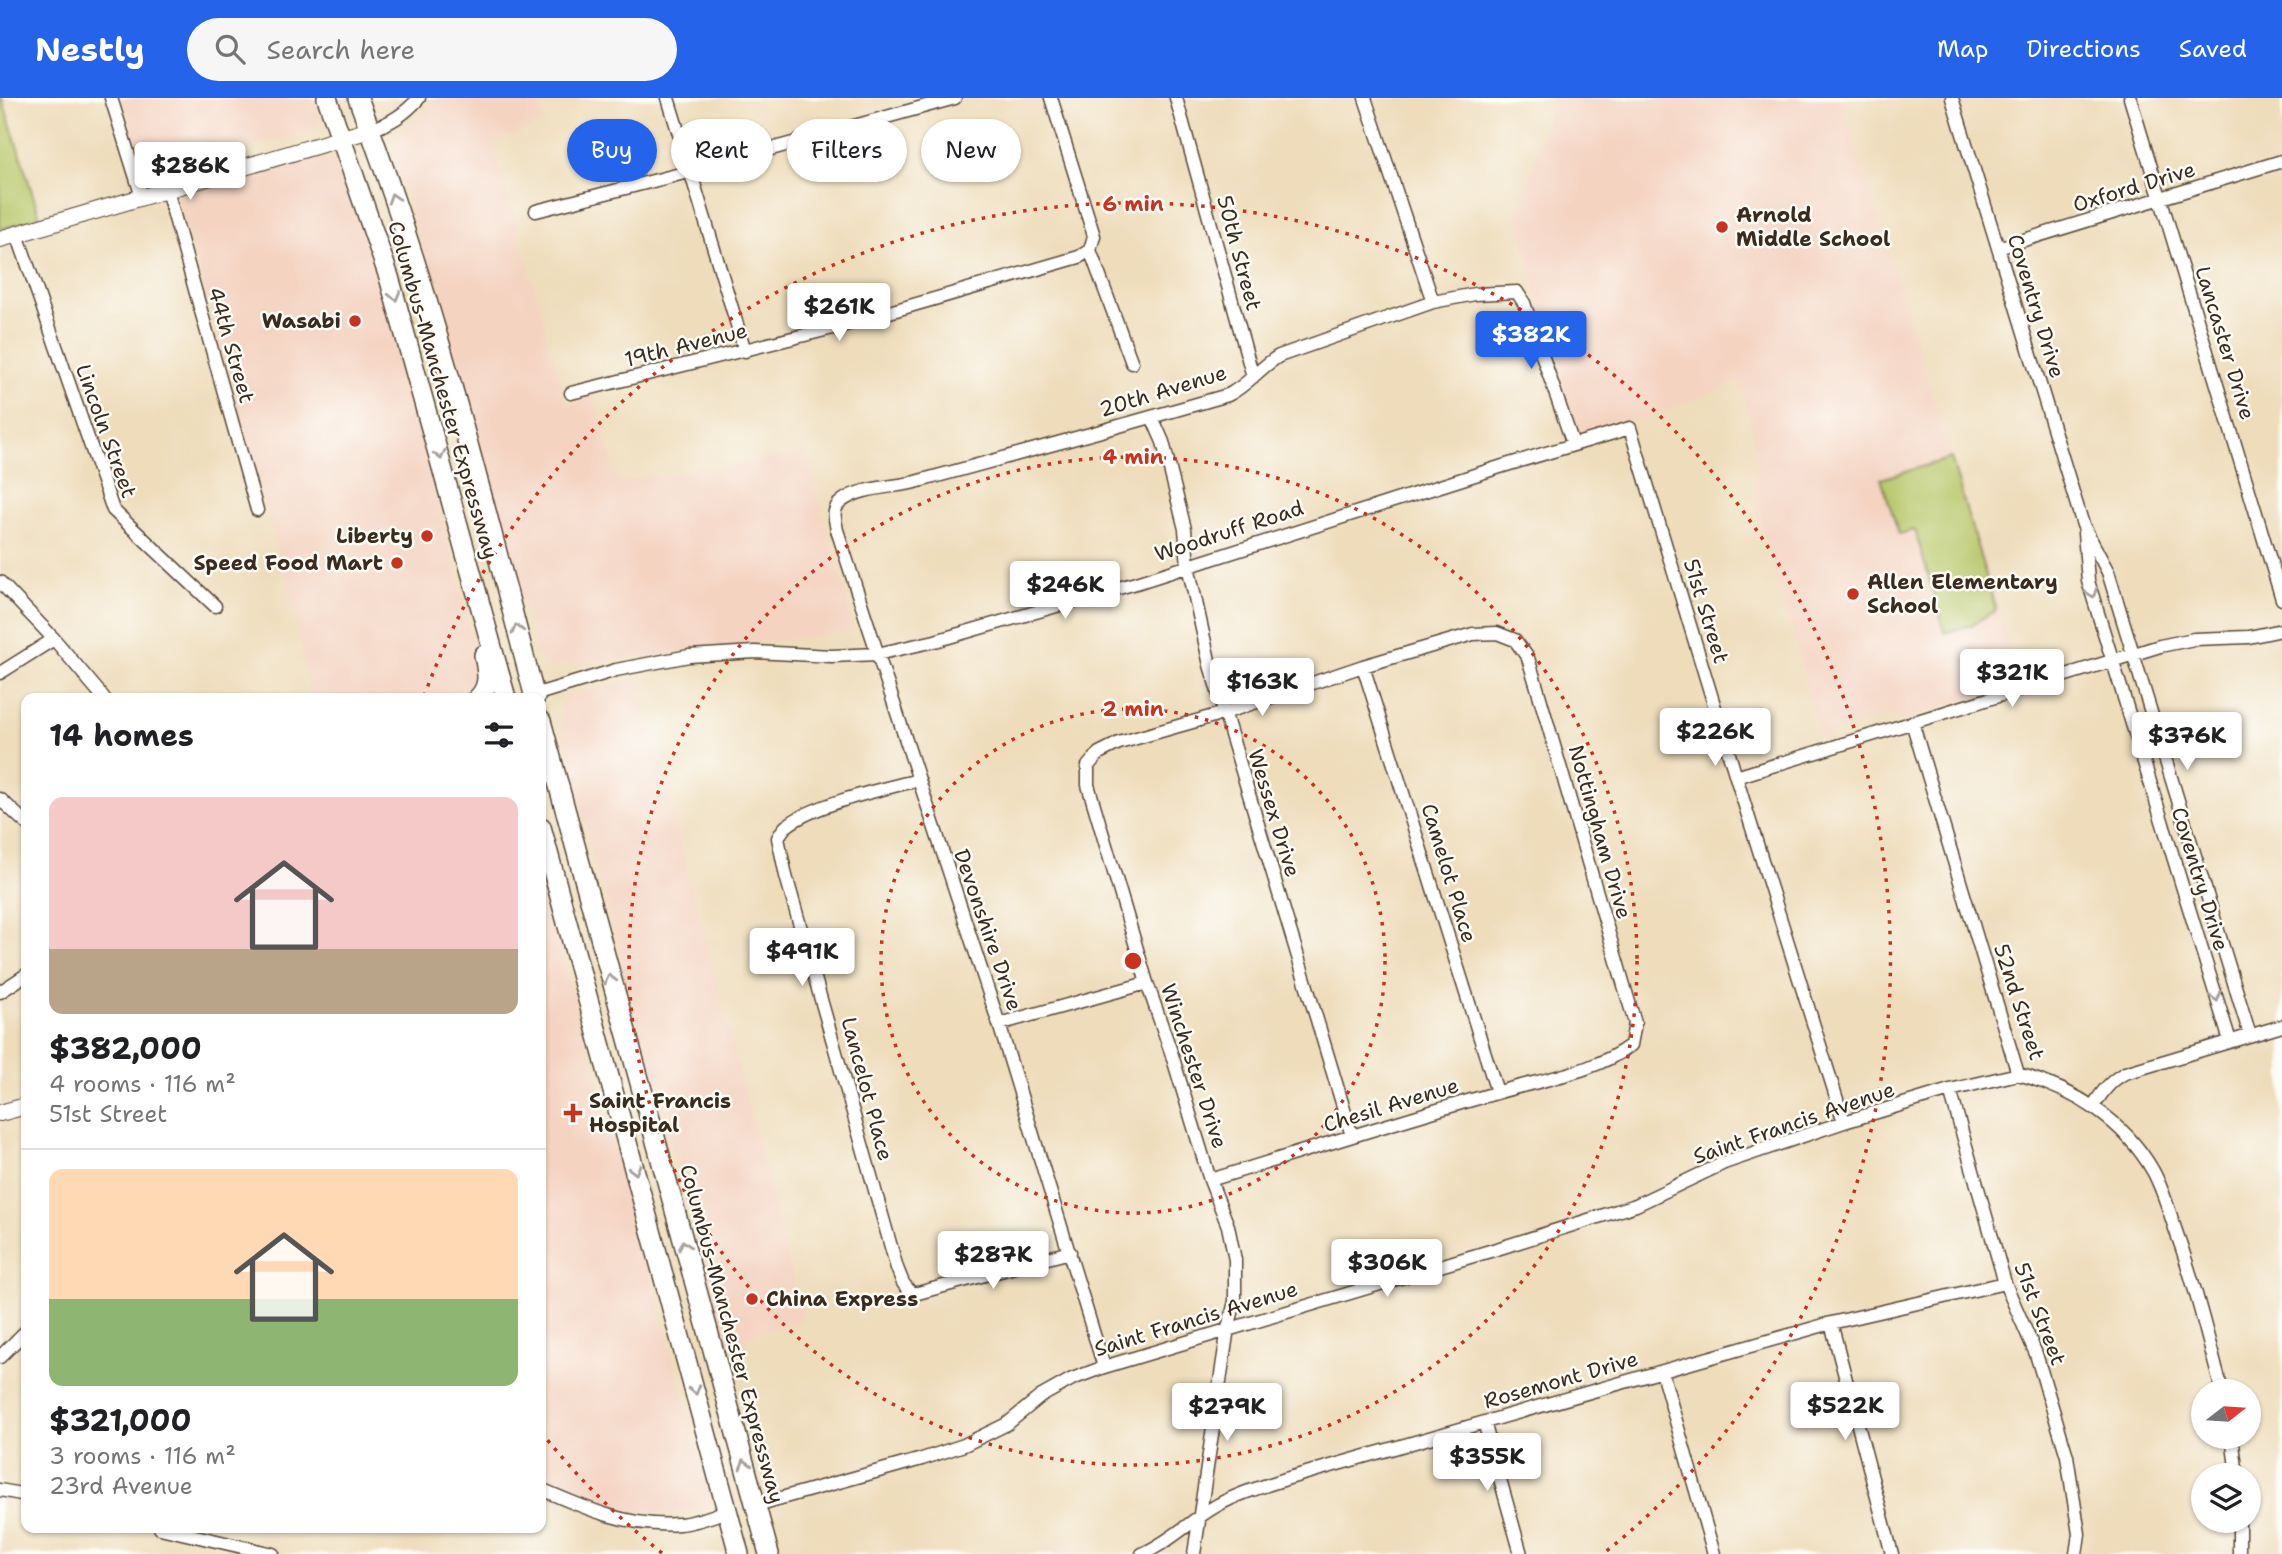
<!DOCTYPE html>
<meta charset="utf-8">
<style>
:root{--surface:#fff;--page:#f6f6f6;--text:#202124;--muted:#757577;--line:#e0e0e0;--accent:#2563eb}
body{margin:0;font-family:"Shantell Sans",sans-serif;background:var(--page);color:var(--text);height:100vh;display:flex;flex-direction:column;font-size:26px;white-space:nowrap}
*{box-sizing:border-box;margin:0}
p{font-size:23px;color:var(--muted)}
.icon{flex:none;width:38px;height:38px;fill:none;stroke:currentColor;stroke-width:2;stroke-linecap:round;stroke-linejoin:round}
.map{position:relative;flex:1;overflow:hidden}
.details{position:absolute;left:21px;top:595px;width:525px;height:840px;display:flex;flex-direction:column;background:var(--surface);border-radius:14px;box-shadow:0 2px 5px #0004}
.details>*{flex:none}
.banner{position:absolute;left:567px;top:21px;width:665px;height:63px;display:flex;gap:14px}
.needle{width:46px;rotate:73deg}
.tools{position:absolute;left:2191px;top:1281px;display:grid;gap:14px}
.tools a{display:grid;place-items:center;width:70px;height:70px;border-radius:50%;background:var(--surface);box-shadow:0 2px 5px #0004;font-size:35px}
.price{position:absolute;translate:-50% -60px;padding:0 16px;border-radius:7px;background:#fff;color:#222;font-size:23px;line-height:46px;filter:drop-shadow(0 2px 4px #0008)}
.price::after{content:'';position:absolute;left:50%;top:42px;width:21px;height:16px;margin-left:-10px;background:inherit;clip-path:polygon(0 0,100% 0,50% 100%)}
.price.on{background:var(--accent);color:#fff}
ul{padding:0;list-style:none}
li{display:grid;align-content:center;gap:14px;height:371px;padding:0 28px}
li+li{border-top:2px solid var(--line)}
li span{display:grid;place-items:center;height:217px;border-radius:14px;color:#555}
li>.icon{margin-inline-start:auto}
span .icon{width:126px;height:126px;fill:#fffc;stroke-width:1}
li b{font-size:30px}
h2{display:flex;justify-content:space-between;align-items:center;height:84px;padding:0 28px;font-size:30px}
.pill{padding:0 24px;border-radius:32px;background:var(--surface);box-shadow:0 2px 5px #0004;font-size:24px;line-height:63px}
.pill.on{background:var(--accent);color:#fff}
header{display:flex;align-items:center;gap:42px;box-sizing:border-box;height:98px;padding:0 35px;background:var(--accent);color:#fff}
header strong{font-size:33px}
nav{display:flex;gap:38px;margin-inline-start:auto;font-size:24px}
.search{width:490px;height:63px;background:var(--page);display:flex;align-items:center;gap:18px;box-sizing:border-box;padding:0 24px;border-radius:38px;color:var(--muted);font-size:26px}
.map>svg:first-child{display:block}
</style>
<header>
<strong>Nestly</strong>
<div class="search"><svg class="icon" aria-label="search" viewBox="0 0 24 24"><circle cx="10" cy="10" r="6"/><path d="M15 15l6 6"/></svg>Search here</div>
<nav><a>Map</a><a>Directions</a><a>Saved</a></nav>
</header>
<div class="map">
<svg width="2282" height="1456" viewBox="0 0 2282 1456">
<rect width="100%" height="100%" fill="#fdfcf7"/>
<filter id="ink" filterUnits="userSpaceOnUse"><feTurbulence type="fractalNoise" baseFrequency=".0143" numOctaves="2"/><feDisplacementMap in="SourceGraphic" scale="14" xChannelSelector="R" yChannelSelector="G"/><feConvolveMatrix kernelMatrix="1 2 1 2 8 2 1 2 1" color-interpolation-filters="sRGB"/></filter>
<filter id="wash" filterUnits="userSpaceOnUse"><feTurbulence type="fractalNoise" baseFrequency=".00686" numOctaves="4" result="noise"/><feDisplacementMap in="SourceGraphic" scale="28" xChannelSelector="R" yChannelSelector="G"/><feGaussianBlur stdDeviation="1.57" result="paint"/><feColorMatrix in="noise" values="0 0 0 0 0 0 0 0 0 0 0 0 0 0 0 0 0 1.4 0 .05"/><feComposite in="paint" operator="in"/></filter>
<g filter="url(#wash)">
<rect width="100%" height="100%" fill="#eedcba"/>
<path fill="#f4d3c1" d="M122,0H312L321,23L308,33L147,80Z
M438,0H537L545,23L493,45L567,307L593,297L619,384L806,354L855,533L547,570L537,556L462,283L392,56L396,37Z
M1553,0H1841L2022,585L1895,623L1891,616L1820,640L1794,540L1755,407L1757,355L1740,283L1648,319L1579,339L1542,217L1517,118Z
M323,61L335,63L362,126L391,221L482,575L475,595L461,600H310L293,506L177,99Z
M638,580L803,1221L725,1247L590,747L559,619L561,605L567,598Z
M541,778L714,1409L702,1413L652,1416L616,1411L590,1405L570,1392L541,1380Z"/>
<path fill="#b8c76a" stroke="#7a7844" stroke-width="2" d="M0,0H2L40,119L0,131Z
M1951,360L1996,512L1971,527L1945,535L1915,432L1899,436L1881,381Z"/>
</g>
<g filter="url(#ink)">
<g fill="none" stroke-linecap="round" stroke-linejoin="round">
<defs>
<path id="minor" d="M111,0L142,99
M668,0L745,253
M1051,0L1094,138L1090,152L1132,265
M1176,0L1253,279
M1365,0L1433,204
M1952,0L2083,427L2108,474L2250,937
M2130,0L2282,501
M370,32C391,25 405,16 419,0
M167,92L257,412
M536,113L692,73L955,0
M17,136L113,412L215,508
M1998,150L2282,63
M571,295L841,228L1079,159L1090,152
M1152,319L1163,344L1185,431L1188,468L1210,567L1352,1038
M2084,435L2088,483L2230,943
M0,484L54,541L104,600
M1363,568L1497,994
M0,575L54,541
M534,597L616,572L689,558L755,554L832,558L877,556L935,543L1136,485L1503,368L1630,330L1736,679L1844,1024
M1912,624L2018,976C2074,991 2124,1022 2153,1073C2164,1093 2170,1117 2178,1139C2196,1189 2208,1241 2222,1293
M1736,679L2160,548L2194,541L2249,539L2282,532
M918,682C883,691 815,706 788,727C783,730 781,735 778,740L786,778L897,1170L903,1185L911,1195H918L1070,1154
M0,701L26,725
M0,894L26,877
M999,926L1147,885
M1950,992L2005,1185L2036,1256L2067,1358L2079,1436L2076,1456
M2093,1008C2103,993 2110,983 2125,975L2282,928
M1831,1225L1892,1456
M0,1259L26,1233
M1104,1269L999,926L837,432C835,421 831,411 842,403C862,388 895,390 919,383C1022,355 1125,327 1228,297C1248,287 1260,269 1279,258L1433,204L1475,196L1517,194L1524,205L1573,346
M1662,1274L1714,1456
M1484,1324L1521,1456
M2232,1339L2237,1377
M541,1391C584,1410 630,1430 679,1426C695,1425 712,1418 727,1413
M0,1392L26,1397
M756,1407L922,1361L964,1347L1007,1326L1040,1299L1072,1281L1104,1269L1500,1150L1636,1107L1724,1065L1844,1024L1950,992L2018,976
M2239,1423V1456
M160,1430L273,1456
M1142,1456C1170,1444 1190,1423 1216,1408C1239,1395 1264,1388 1289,1380L1831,1225L2005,1185
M1194,1456L1228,1230L1235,1204V1162L1228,1128L1210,1082L1171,954L1147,885L1088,687V668L1099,655L1119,645L1224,615L1363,568L1473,536L1497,535L1515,542L1528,560L1536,586L1635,925L1631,947C1592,976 1542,981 1496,995C1400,1022 1306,1053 1210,1082"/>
<path id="tertiary" d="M0,141L370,32
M0,1015L26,1008"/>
<path id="primary" d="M327,0L389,179L506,600
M358,0C433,195 482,399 535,600
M478,600C491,588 487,573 484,557
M541,623L769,1456
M541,729L739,1456"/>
</defs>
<use href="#minor" stroke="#564535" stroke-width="15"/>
<use href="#tertiary" stroke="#564535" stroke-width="18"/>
<use href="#primary" stroke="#564535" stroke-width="22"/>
<use href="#minor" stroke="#fff" stroke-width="12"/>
<use href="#tertiary" stroke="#fff" stroke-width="16"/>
<use href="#primary" stroke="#fff" stroke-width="19"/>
</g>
<defs><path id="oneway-chevron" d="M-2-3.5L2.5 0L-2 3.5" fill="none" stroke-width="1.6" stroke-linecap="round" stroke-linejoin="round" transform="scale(1.75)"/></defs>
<g stroke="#a79f9a">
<use href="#oneway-chevron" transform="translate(393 100) rotate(-108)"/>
<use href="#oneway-chevron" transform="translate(395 198) rotate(74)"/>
<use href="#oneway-chevron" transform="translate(440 357) rotate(75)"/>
<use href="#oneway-chevron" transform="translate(2092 495) rotate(72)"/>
<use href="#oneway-chevron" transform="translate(517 531) rotate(-105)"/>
<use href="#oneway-chevron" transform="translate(610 881) rotate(-105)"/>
<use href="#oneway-chevron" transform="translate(2216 899) rotate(73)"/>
<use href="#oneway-chevron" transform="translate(635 1072) rotate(75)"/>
<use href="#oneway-chevron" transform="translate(684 1147) rotate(-106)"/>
<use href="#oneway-chevron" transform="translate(695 1292) rotate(75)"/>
<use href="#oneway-chevron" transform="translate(745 1366) rotate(-106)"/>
</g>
</g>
<g fill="none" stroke="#c8321e" stroke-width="3.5" stroke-dasharray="3.5 7">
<circle cx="1133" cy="863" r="252"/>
<circle cx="1133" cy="863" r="504"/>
<path d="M662 1455A757 757 0 0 1 545 1339M424 598A757 757 0 1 1 1604 1455"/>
</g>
<g fill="#c8321e" stroke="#fdfcf7" stroke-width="2.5">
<circle cx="1722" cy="129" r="7"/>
<circle cx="355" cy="223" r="7"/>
<circle cx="427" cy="438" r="7"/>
<circle cx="397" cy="465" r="7"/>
<circle cx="1853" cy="496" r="7"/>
<path d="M569.5 1004.5h7v7h7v7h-7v7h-7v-7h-7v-7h7z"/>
<circle cx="752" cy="1201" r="7"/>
</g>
<g text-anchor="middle" stroke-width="5" stroke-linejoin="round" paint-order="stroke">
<g font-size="21" fill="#3b2a1e" stroke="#fdfcf7">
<text transform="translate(2134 89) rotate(-17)" y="7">Oxford Drive</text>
<text transform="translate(1239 155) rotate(75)" y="7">50th Street</text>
<text transform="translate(2036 208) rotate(73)" y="7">Coventry Drive</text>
<text transform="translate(2225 245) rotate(73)" y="7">Lancaster Drive</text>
<text transform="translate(231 247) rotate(74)" y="7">44th Street</text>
<text transform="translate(686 247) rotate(-14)" y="7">19th Avenue</text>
<text transform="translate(443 292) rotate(74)" y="7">Columbus-Manchester Expressway</text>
<text transform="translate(1163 293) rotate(-17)" y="7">20th Avenue</text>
<text transform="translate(106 333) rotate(70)" y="7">Lincoln Street</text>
<text transform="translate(1229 433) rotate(-18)" y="7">Woodruff Road</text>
<text transform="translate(1706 513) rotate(73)" y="7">51st Street</text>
<text transform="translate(1274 715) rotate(73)" y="7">Wessex Drive</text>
<text transform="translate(1600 734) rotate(74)" y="7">Nottingham Drive</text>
<text transform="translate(1449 775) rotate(73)" y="7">Camelot Place</text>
<text transform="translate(2200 781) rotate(73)" y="7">Coventry Drive</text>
<text transform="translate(988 832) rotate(71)" y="7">Devonshire Drive</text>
<text transform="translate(2019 904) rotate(72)" y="7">52nd Street</text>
<text transform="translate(1194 968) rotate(72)" y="7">Winchester Drive</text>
<text transform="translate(867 991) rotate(75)" y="7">Lancelot Place</text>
<text transform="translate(1391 1007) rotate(-17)" y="7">Chesil Avenue</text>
<text transform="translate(1794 1025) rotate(-19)" y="7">Saint Francis Avenue</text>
<text transform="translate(2040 1216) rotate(69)" y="7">51st Street</text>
<text transform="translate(1196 1221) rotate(-17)" y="7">Saint Francis Avenue</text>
<text transform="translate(732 1236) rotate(75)" y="7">Columbus-Manchester Expressway</text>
<text transform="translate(1561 1282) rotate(-16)" y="7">Rosemont Drive</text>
</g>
<g font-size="21" font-weight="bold" fill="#3b2a1e" stroke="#fdfcf7" text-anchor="start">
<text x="1736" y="124">Arnold<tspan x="1736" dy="24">Middle School</tspan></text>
<text x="341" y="230" text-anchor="end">Wasabi</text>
<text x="413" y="445" text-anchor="end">Liberty</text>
<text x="383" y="472" text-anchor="end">Speed Food Mart</text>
<text x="1867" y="491">Allen Elementary<tspan x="1867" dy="24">School</tspan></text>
<text x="589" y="1010">Saint Francis<tspan x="589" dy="24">Hospital</tspan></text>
<text x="766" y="1208">China Express</text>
</g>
</g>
<circle cx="1133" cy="863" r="10" fill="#c8321e" stroke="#fdfcf7" stroke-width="3.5"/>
<g font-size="21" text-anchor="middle" font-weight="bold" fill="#c8321e" stroke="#fdfcf7" stroke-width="5" stroke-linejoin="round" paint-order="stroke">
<text x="1133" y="113">6 min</text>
<text x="1133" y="366">4 min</text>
<text x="1133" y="618">2 min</text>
</g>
</svg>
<div class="tools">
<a><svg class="needle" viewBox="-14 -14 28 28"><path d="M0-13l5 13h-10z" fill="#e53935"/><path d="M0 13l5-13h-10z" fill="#757577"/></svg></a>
<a><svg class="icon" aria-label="layers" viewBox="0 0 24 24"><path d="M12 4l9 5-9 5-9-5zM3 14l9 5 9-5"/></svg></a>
</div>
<b class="price" style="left:190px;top:104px">$286K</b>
<b class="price" style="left:839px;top:245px">$261K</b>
<b class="price on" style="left:1531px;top:273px">$382K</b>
<b class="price" style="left:1065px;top:523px">$246K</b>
<b class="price" style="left:2012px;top:611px">$321K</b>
<b class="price" style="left:1262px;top:620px">$163K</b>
<b class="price" style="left:1715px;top:670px">$226K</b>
<b class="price" style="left:2187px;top:674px">$376K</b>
<b class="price" style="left:802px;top:890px">$491K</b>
<b class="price" style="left:993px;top:1193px">$287K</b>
<b class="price" style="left:1387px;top:1201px">$306K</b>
<b class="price" style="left:1845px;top:1344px">$522K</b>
<b class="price" style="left:1227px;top:1345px">$279K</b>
<b class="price" style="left:1487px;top:1395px">$355K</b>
<div class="banner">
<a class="pill on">Buy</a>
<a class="pill">Rent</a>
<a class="pill">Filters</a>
<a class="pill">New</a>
</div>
<section class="details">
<h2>14 homes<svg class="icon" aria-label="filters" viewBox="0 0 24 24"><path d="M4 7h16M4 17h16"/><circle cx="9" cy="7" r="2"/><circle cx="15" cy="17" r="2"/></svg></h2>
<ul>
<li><span style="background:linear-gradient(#f6c9c9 70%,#b9a48a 0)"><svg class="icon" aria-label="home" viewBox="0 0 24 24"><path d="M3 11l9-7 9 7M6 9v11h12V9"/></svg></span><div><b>$382,000</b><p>4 rooms · 116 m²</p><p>51st Street</p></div></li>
<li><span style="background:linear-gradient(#ffd9b3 60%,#8fb573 0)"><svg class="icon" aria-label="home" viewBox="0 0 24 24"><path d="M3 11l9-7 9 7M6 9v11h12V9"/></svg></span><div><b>$321,000</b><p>3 rooms · 116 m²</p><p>23rd Avenue</p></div></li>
</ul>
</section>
</div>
